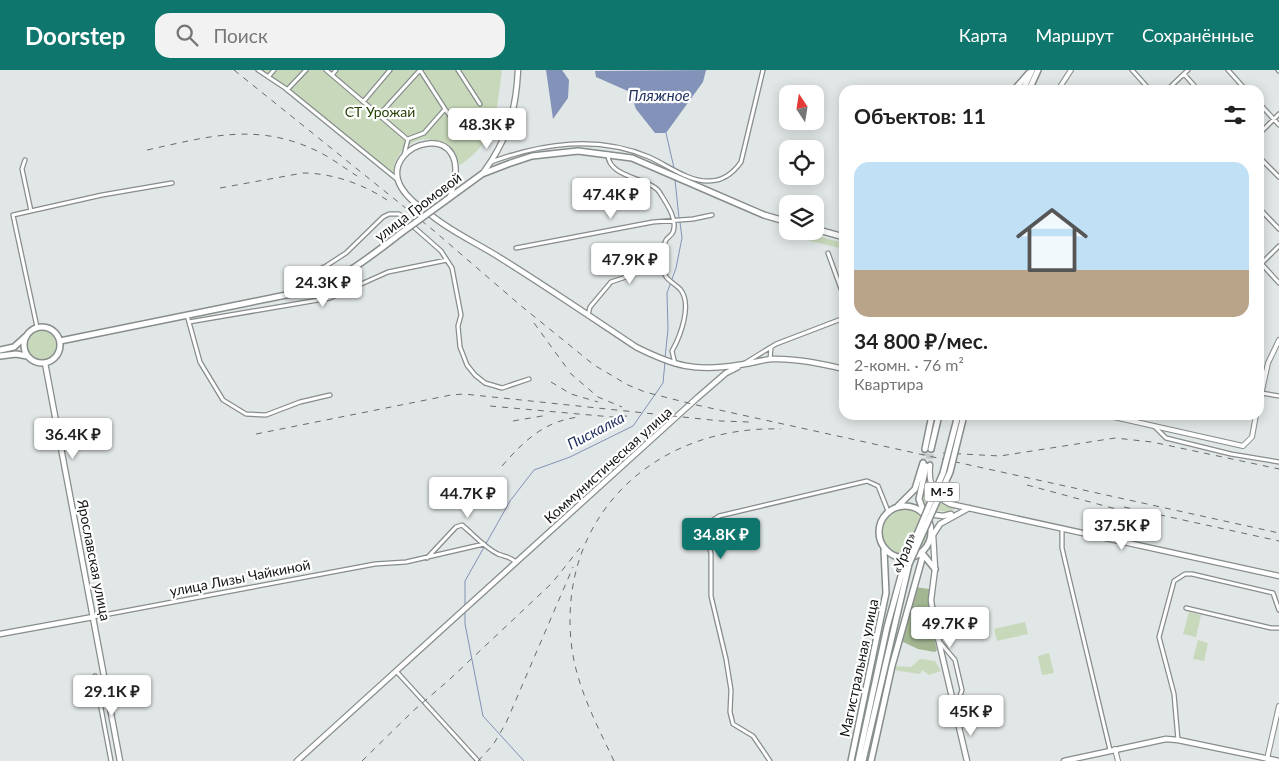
<!DOCTYPE html>
<html lang="ru">
<meta charset="utf-8">
<style>
:root{--surface:#fff;--page:#f2f2f2;--text:#222;--muted:#767676;--accent:#0f766e}
body{margin:0;font-family:Lato,sans-serif;background:var(--page);color:var(--text);height:100vh;display:flex;flex-direction:column;font-size:19px;white-space:nowrap}
*{box-sizing:border-box;margin:0}
p{font-size:16px;color:var(--muted)}
.icon{flex:none;width:28px;height:28px;fill:none;stroke:currentColor;stroke-width:2;stroke-linecap:round;stroke-linejoin:round}
.map{position:relative;flex:1;overflow:hidden}
.side{position:absolute;left:839px;top:15px;width:425px;height:335px;display:flex;flex-direction:column;background:var(--surface);border-radius:15px;box-shadow:0 2px 12px #0003}
.side>*{flex:none}
.needle{width:32px;rotate:348deg}
.tools{position:absolute;left:779px;top:15px;display:grid;gap:10px}
.tools a{display:grid;place-items:center;width:45px;height:45px;border-radius:10px;background:var(--surface);box-shadow:0 2px 12px #0003;font-size:25px}
.price{position:absolute;translate:-50% -42px;padding:0 11px;border-radius:5px;background:#fff;color:#222;font-size:16px;line-height:32px;filter:drop-shadow(0 1px 2px #0008)}
.price::after{content:'';position:absolute;left:50%;top:30px;width:15px;height:11px;margin-left:-8px;background:inherit;clip-path:polygon(0 0,100% 0,50% 100%)}
.price.selected{background:var(--accent);color:#fff}
ul{padding:0;list-style:none}
li{display:grid;align-content:center;gap:10px;height:265px;padding:0 15px}
li span{display:grid;place-items:center;height:155px;border-radius:15px;color:#555}
li>.icon{margin-inline-start:auto}
span .icon{width:90px;height:90px;fill:#fffc;stroke-width:1}
li b{font-size:21px}
h2{display:flex;justify-content:space-between;align-items:center;height:60px;padding:0 15px;font-size:21px}
header{display:flex;align-items:center;gap:30px;box-sizing:border-box;height:70px;padding:0 25px;background:var(--accent);color:#fff}
header strong{font-size:24px}
nav{display:flex;gap:28px;margin-inline-start:auto;font-size:18px}
.search{width:350px;height:45px;background:var(--page);display:flex;align-items:center;gap:12px;box-sizing:border-box;padding:0 18px;border-radius:15px;color:var(--muted);font-size:19px}
.map>svg:first-child{display:block}
</style>
<header>
<strong>Doorstep</strong>
<div class="search"><svg class="icon" aria-label="search" viewBox="0 0 24 24"><circle cx="10" cy="10" r="6"/><path d="M15 15l6 6"/></svg>Поиск</div>
<nav><a>Карта</a><a>Маршрут</a><a>Сохранённые</a></nav>
</header>
<div class="map">
<svg width="1279" height="691" viewBox="0 0 1279 691">
<rect width="100%" height="100%" fill="#e1e6e6"/>
<path fill="#c8d9bb" d="M256,0H502C496,41 498,70 460,95C449,63 411,60 396,90C394,94 394,101 392,105L286,20Z
M797,161L844,173V179L810,171Z
M26 275a15 15 0 1 1 30 0a15 15 0 1 1-30 0Z
M926,404C932,433 935,428 959,438L947,442L929,439C919,428 923,418 926,404Z
M882 462a23 23 0 1 1 46 0a23 23 0 1 1-46 0Z
M1189,542L1201,545L1196,567L1183,564Z
M1025,552L1028,564L997,571L994,559Z
M1198,570L1208,573L1204,591L1193,589Z
M1049,583L1054,603L1042,605L1038,586Z
M920,589L935,591L941,601L929,605L922,600L920,604L894,600L893,596L911,597Z"/>
<path fill="#a2b791" d="M915,517L929,519V547L937,580L935,582L918,579L901,571Z"/>
<path fill="#8392b8" d="M546,0H562L569,10L568,28L553,49Z
M706,0L703,12L666,63H655L636,39L630,22L596,7L595,1Z"/>
<g fill="none" stroke-linecap="round" stroke-linejoin="round">
<path stroke="#8392b8" stroke-width="1" d="M666,63L674,98
M675,110L679,148
M665,288L668,259L667,223L676,198L682,168L680,152
M465,536V511L510,431L534,400L570,387L633,356L663,313L665,292
M465,540V554L483,646L524,691"/>
<path stroke="#c2c6c6" stroke-width="4.5" stroke-dasharray="4.5 2" stroke-linecap="butt" d="M930,395L932,381"/>
<path stroke="#c2c6c6" stroke-width="5" stroke-dasharray="5 2.5" stroke-linecap="butt" d="M923,393L925,379
M926,396L931,379"/>
<defs>
<path id="minor" d="M258,0L285,18L398,110
M326,0L407,69
M458,0L480,34
M1132,0L1150,20
M1228,0L1246,20
M1278,0L1279,1
M1184,4L1198,20
M332,5L336,0
M268,7L274,0
M287,20L306,0
M1167,20L1188,0
M363,32L390,0
M1259,33L1279,55
M445,39L463,64
M379,45L420,0
M1259,64L1279,44
M608,84C607,108 652,108 660,123C666,133 678,149 673,162C672,165 668,167 666,170C662,177 663,189 663,197C664,210 672,211 680,219C693,234 680,267 672,281L675,294
M404,85L408,69L424,63L445,39L420,0
M1259,87L1279,107
M25,90L22,99L31,141
M491,92C543,73 597,65 649,87C667,95 689,112 709,111C723,111 734,102 741,92L763,0
M1259,138L1279,159
M516,178L653,152L693,149L712,145
M828,183L844,227
M1259,191L1279,213
M1259,196L1279,176
M303,221V207L326,196L346,183L383,147L389,144H399L441,181L452,198L461,245L458,256L460,277L467,295L475,305L485,313L502,318L529,309
M187,245L200,292L223,330L246,344L266,345L300,332L330,325
M588,245L590,237L611,212L626,207L664,177
M189,252L330,228L388,202L447,190
M37,257L13,145L102,125L172,113
M770,289L771,278
M745,293L776,274L844,248
M1261,323L1279,326
M1154,356L1166,368L1231,384L1279,392
M1062,458V478L1069,508L1110,680
M427,488L456,457L462,455C473,464 485,478 498,484C505,487 509,486 516,492
M1186,538L1271,558H1279
M93,547L375,494L406,492L484,474
M939,571L955,590L962,620L955,640
M396,601L478,691
M95,606L111,691
M1178,670L1174,624L1159,567L1174,511L1185,504H1192L1273,523L1279,540
M770,691L753,666L733,654L730,642L731,620L726,589L711,526V484L707,465L713,450L719,446L867,411L878,416L888,441"/>
<path id="tertiary" d="M1058,20L1071,0
M1259,334L1268,293L1279,270
M1105,345L1243,376L1252,367L1256,345
M1115,679L1118,691
M1267,689L1279,636"/>
<path id="secondary" d="M483,103C508,69 516,41 518,0
M450,127C480,43 376,72 401,117C408,129 420,137 431,145C453,163 479,174 502,189C547,217 591,247 636,277C674,296 695,302 738,295C749,294 761,290 772,289C796,288 820,293 844,299
M45,293L120,691
M930,395C928,413 933,426 950,434L1279,506
M929,444L943,446L951,444
M0,564L93,547
M297,691L696,329L726,303L738,297
M967,691L934,551L931,530L935,499L933,465L940,454L969,438
M1064,691L1166,669L1178,670L1279,691"/>
<path id="primary" d="M1014,20L1029,3
M445,131L482,104L508,94L532,86L578,81L632,88L764,145L788,152
M815,159L844,167
M24 275a18 18 0 1 1 36 0a18 18 0 1 1-36 0Z
M60,271L296,223C339,213 367,189 401,163
M0,280L14,277L25,267
M0,286L16,284L27,286
M925,379L932,345
M931,379L939,345
M879 462a26 26 0 1 1 52 0a26 26 0 1 1-52 0Z
M898,436L915,419L923,393
M924,443L919,429L926,396
M922,483L935,499
M851,691L886,523L884,480
M871,691L892,596L922,489V483"/>
<path id="trunk" d="M1023,20L1032,0
M1029,20L1038,0
M858,691L887,557L904,495
M863,691L909,494"/>
</defs>
<use href="#minor" stroke="#878c8c" stroke-width="5.5"/>
<use href="#tertiary" stroke="#878c8c" stroke-width="6"/>
<use href="#secondary" stroke="#878c8c" stroke-width="7"/>
<use href="#primary" stroke="#878c8c" stroke-width="8"/>
<use href="#trunk" stroke="#878c8c" stroke-width="8"/>
<use href="#minor" stroke="#fff" stroke-width="3"/>
<use href="#tertiary" stroke="#fff" stroke-width="4"/>
<use href="#secondary" stroke="#fff" stroke-width="4.5"/>
<use href="#primary" stroke="#fff" stroke-width="5"/>
<use href="#trunk" stroke="#fff" stroke-width="5"/>
<path stroke="#686b6b" stroke-width="1" stroke-dasharray="6 6" stroke-linecap="butt" d="M234,0L433,160L520,235L594,295L628,315L645,322L692,334L1279,463
M147,80C207,67 255,52 315,80C330,87 343,97 357,106
M220,118L303,103C332,103 363,114 387,130
M534,253L569,301
M570,303L598,327L622,337
M551,312L571,324L598,332
M490,336L612,347L627,346
M513,351L548,345
M256,364L451,325L464,324L721,351L749,352
M943,383L1000,386L1115,368L1152,372L1279,399
M502,396C524,371 544,351 579,347
M1027,415L1131,443
M1124,437L1279,471
M362,691L413,641L449,610L552,513L580,478
M478,691L493,675L506,653L573,497
M614,691C596,653 575,614 571,571C559,443 658,355 781,359"/>
<defs>
<path id="primary-bridge" d="M401,163L445,131"/>
<path id="trunk-bridge" d="M909,494L950,402L964,345
M904,495L943,403L958,345"/>
</defs>
<use href="#primary-bridge" stroke="#878c8c" stroke-width="8" stroke-linecap="butt"/>
<use href="#trunk-bridge" stroke="#878c8c" stroke-width="8" stroke-linecap="butt"/>
<use href="#primary-bridge" stroke="#fff" stroke-width="5"/>
<use href="#trunk-bridge" stroke="#fff" stroke-width="5"/>
</g>
<g text-anchor="middle" stroke-width="4.5" stroke-linejoin="round" paint-order="stroke">
<rect fill="#fff" stroke="#595a5a" stroke-width="1" x="924.5" y="412.5" width="35" height="19" rx="4"/>
<g font-size="12" font-weight="bold" fill="#121414">
<text x="942" y="426">М-5</text>
</g>
<g font-size="14" fill="#274207" stroke="#fff">
<text x="380" y="47">СТ Урожай</text>
</g>
<g font-size="14" fill="#121414" stroke="#fff">
<text transform="translate(418 137) rotate(-37)" y="5">улица Громовой</text>
<text transform="translate(608 395) rotate(-42)" y="5">Коммунистическая улица</text>
<text transform="translate(904 483) rotate(-68)" y="5">«Урал»</text>
<text transform="translate(94 490) rotate(79)" y="5">Ярославская улица</text>
<text transform="translate(240 508) rotate(-11)" y="5">улица Лизы Чайкиной</text>
<text transform="translate(859 598) rotate(-78)" y="5">Магистральная улица</text>
</g>
<g font-size="15" font-style="italic" fill="#223162" stroke="#fff">
<text x="659" y="31">Пляжное</text>
<text transform="translate(596 361) rotate(-28)" y="5">Пискалка</text>
</g>
</g>
</svg>
<div class="tools">
<a><svg class="needle" viewBox="-14 -14 28 28"><path d="M0-13l5 13h-10z" fill="#e53935"/><path d="M0 13l5-13h-10z" fill="#767676"/></svg></a>
<a><svg class="icon" aria-label="locate" viewBox="0 0 24 24"><circle cx="12" cy="12" r="6"/><path d="M12 2v4M12 18v4M2 12h4M18 12h4"/></svg></a>
<a><svg class="icon" aria-label="layers" viewBox="0 0 24 24"><path d="M12 4l9 5-9 5-9-5zM3 14l9 5 9-5"/></svg></a>
</div>
<b class="price" style="left:487px;top:80px">48.3K ₽</b>
<b class="price" style="left:611px;top:150px">47.4K ₽</b>
<b class="price" style="left:630px;top:215px">47.9K ₽</b>
<b class="price" style="left:323px;top:238px">24.3K ₽</b>
<b class="price" style="left:73px;top:390px">36.4K ₽</b>
<b class="price" style="left:468px;top:449px">44.7K ₽</b>
<b class="price" style="left:1122px;top:481px">37.5K ₽</b>
<b class="price selected" style="left:721px;top:490px">34.8K ₽</b>
<b class="price" style="left:950px;top:579px">49.7K ₽</b>
<b class="price" style="left:112px;top:647px">29.1K ₽</b>
<b class="price" style="left:971px;top:667px">45K ₽</b>
<section class="side">
<h2>Объектов: 11<svg class="icon" aria-label="filters" viewBox="0 0 24 24"><path d="M4 7h16M4 17h16"/><circle cx="9" cy="7" r="2"/><circle cx="15" cy="17" r="2"/></svg></h2>
<ul>
<li><span style="background:linear-gradient(#bfe0f5 70%,#b9a48a 0)"><svg class="icon" aria-label="home" viewBox="0 0 24 24"><path d="M3 11l9-7 9 7M6 9v11h12V9"/></svg></span><div><b>34 800 ₽/мес.</b><p>2-комн. · 76 m²</p><p>Квартира</p></div></li>
</ul>
</section>
</div>
